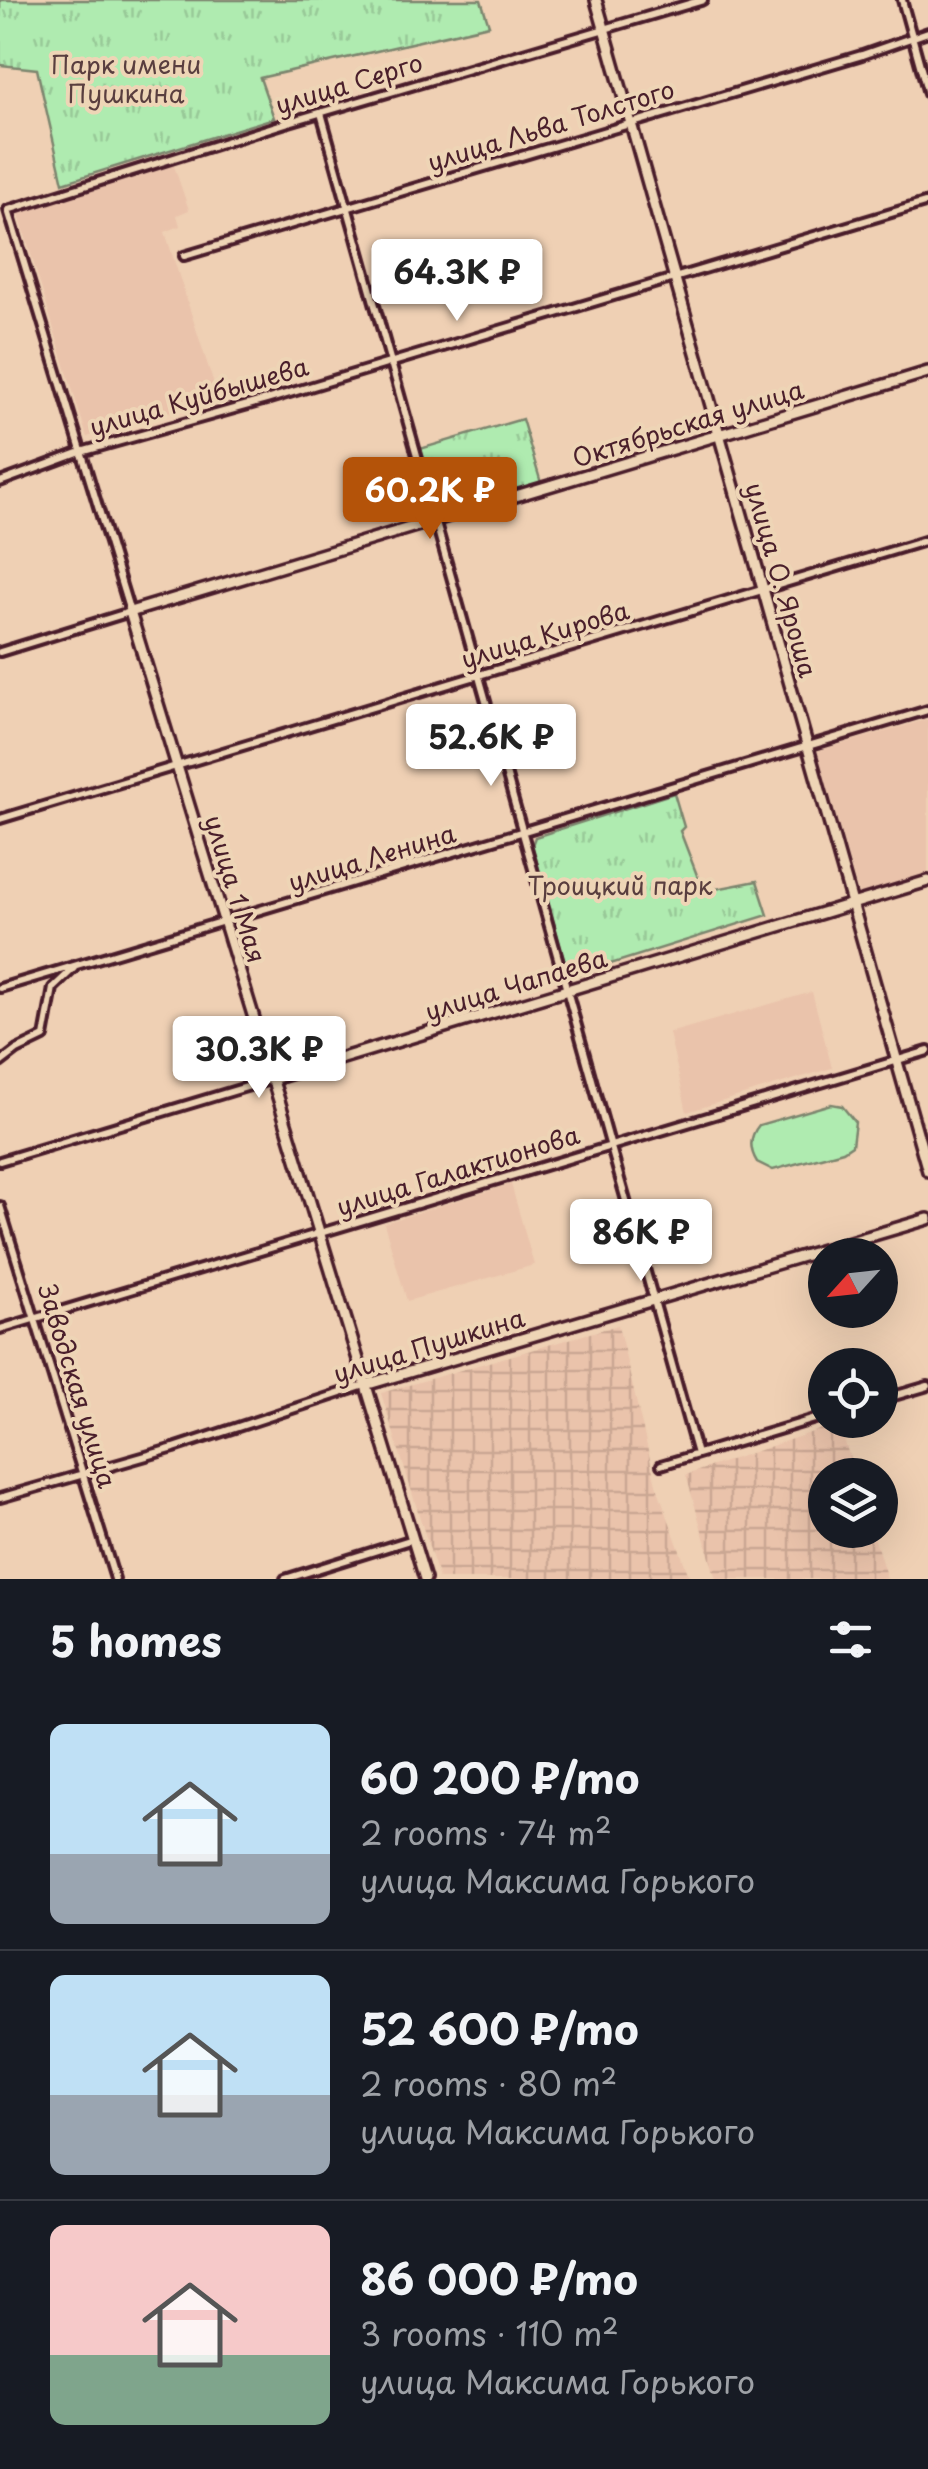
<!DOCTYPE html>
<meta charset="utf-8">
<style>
:root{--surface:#171b24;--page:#20242c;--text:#f1f3f6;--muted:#9ea1a6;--line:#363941;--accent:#b45309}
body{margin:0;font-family:"Playpen Sans",sans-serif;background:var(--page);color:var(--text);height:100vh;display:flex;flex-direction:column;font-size:38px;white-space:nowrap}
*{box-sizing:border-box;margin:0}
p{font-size:32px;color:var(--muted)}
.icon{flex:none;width:55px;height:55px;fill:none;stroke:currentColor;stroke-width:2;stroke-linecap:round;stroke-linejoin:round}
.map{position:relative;height:1579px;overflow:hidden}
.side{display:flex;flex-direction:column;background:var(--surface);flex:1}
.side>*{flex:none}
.needle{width:65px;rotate:243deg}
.controls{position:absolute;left:808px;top:1238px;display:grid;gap:20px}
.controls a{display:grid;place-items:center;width:90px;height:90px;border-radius:50%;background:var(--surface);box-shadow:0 10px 40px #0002;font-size:50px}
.price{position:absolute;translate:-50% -85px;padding:0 22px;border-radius:10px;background:#fff;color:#222;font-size:32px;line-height:65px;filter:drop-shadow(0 2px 5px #0008)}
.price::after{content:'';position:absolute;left:50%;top:60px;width:30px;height:22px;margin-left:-15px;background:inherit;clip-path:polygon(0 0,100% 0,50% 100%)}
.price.active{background:var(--accent);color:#fff}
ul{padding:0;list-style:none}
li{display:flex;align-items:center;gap:30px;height:250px;padding:0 50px}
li+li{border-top:2px solid var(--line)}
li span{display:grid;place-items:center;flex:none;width:280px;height:200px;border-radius:15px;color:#555}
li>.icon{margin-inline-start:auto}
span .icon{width:120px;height:120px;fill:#fffc;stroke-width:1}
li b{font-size:42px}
h2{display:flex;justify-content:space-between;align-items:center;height:120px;padding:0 50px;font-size:42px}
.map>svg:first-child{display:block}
</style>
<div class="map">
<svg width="928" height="1579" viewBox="0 0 928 1579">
<defs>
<pattern id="industrial-grid" width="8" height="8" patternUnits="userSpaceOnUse" patternTransform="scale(2.5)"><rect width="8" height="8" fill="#eac3ab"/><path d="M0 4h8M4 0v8" fill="none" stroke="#caa793"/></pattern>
<pattern id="park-tufts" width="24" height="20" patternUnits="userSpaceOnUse" patternTransform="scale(2.5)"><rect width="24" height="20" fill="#afebb0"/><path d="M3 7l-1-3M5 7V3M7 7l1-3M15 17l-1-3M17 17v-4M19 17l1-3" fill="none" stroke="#98c998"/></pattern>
</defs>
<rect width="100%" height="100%" fill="#efd0b4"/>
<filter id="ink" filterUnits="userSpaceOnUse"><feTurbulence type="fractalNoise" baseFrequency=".01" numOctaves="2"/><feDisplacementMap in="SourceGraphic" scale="20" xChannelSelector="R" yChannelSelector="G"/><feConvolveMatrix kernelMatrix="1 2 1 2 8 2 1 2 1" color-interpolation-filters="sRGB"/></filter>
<g filter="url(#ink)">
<path fill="#eac3ab" d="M173,163L189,210L177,215L180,226L165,232L218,397L87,437L18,212Z
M928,719V874L859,895L817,751Z
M812,992L832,1068L687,1112L669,1033Z
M511,1184L534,1265L407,1301L384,1223Z"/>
<path fill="url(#industrial-grid)" d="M618,1325L656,1484L690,1579H439L381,1393Z
M839,1423L855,1475H825V1530H872L887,1579H716L686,1475Z"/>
<path fill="url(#park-tufts)" stroke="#7c856e" stroke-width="2.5" d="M0,0H481L489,25L260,78L274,118L63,183L37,69L0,65Z
M522,419L541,483L439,514L420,449Z
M674,793L684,827L680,831L700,883L711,890L757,881L768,915L569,977L532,845L535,837Z"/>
<path fill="#afebb0" stroke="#7c856e" stroke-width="2.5" d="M831,1104L842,1106L855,1122L852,1145L843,1151L773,1170L757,1162C749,1149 749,1137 759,1125Z"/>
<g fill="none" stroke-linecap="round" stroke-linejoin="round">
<defs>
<path id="street" d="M902,0L928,94
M321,113L697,1454
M184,256L862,55L928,32
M0,482L81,452L266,400L928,202
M0,652L130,612L8,210L289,122L703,0
M0,819L928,540
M0,988L928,710
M0,1063L17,1050L44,1037L53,988L74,968
M0,1161L273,1079
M0,1206L115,1579
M0,1329L928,1051
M880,1400L928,1386
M661,1465L825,1416
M0,1498L174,1448L365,1385
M285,1579L413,1539"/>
<path id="secondary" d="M596,0L928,1171
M273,1079L928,881
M365,1385L928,1219
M425,1579L130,612L928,372"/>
</defs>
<use href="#street" stroke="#4a1f2b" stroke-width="14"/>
<use href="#secondary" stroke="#4a1f2b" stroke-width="16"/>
<use href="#street" stroke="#eed5b6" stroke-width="6"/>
<use href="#secondary" stroke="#eed5b6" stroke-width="9"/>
</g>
</g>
<g text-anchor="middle" stroke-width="8" stroke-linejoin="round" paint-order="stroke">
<g font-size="25" fill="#593e3f" stroke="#eed5b6">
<text x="126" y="74">Парк имени<tspan x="126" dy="29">Пушкина</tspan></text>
<text x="620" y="895">Троицкий парк</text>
</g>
<g font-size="25" fill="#4a1f2b" stroke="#eed5b6">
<text transform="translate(349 84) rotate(-17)" y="9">улица Серго</text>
<text transform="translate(551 126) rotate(-17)" y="9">улица Льва Толстого</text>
<text transform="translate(199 397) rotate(-16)" y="9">улица Куйбышева</text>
<text transform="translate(688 424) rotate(-17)" y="9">Октябрьская улица</text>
<text transform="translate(781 580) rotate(74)" y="9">улица О. Яроша</text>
<text transform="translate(545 635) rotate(-17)" y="9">улица Кирова</text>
<text transform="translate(372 858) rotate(-17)" y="9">улица Ленина</text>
<text transform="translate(235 889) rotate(73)" y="9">улица 1 Мая</text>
<text transform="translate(516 985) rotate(-17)" y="9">улица Чапаева</text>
<text transform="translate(458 1171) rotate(-17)" y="9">улица Галактионова</text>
<text transform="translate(429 1346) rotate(-17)" y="9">улица Пушкина</text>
<text transform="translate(77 1386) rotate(73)" y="9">Заводская улица</text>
</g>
</g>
</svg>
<div class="controls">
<a><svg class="needle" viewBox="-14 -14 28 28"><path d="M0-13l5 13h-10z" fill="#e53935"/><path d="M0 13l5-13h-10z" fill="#9ea1a6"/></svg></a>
<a><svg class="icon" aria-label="locate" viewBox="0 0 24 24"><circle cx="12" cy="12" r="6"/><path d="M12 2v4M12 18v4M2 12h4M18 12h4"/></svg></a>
<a><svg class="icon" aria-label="layers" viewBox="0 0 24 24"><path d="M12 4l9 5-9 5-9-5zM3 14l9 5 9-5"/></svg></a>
</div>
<b class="price" style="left:457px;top:324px">64.3K ₽</b>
<b class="price active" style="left:430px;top:542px">60.2K ₽</b>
<b class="price" style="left:491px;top:789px">52.6K ₽</b>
<b class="price" style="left:259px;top:1101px">30.3K ₽</b>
<b class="price" style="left:641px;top:1284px">86K ₽</b>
</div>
<section class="side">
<h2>5 homes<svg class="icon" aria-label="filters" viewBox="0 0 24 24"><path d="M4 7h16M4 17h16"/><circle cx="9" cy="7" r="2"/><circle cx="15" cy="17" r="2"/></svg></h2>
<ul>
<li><span style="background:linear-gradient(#bfe0f5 65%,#9aa5b1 0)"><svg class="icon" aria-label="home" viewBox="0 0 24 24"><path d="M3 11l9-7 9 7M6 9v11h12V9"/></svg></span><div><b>60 200 ₽/mo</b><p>2 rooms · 74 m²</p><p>улица Максима Горького</p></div></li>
<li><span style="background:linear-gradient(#bfe0f5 60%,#9aa5b1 0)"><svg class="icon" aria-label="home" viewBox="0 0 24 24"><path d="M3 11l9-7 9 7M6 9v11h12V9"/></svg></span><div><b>52 600 ₽/mo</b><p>2 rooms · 80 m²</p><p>улица Максима Горького</p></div></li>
<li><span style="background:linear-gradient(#f6c9c9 65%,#7fa58c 0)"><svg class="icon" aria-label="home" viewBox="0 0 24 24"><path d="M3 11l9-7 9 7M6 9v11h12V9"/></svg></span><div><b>86 000 ₽/mo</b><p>3 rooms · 110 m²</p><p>улица Максима Горького</p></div></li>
</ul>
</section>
